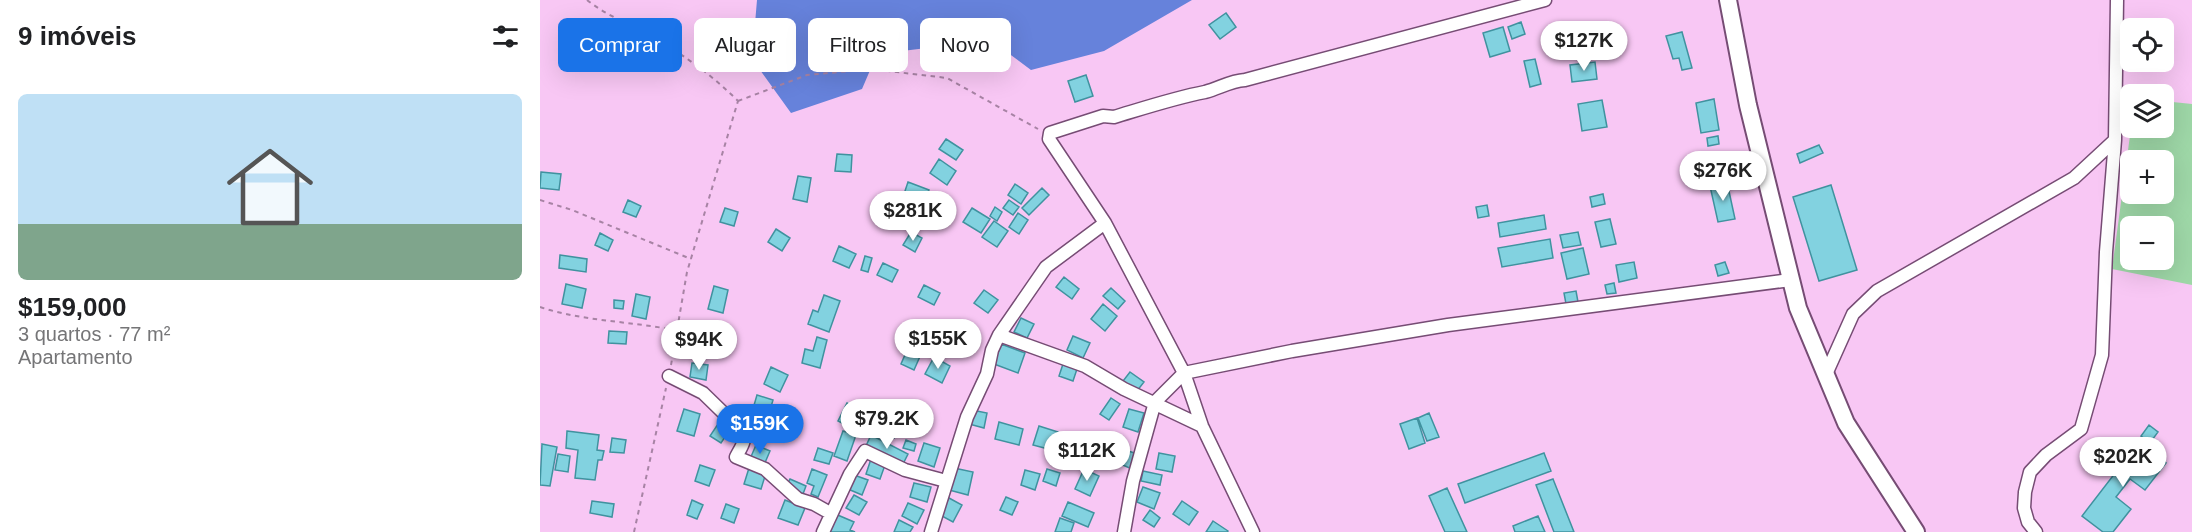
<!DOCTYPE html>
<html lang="pt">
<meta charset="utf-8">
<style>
:root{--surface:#fff;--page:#f6f6f6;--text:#202124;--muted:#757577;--accent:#1a73e8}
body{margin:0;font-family:Arial,sans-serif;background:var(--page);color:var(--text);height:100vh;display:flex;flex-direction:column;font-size:22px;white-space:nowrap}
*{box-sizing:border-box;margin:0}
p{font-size:20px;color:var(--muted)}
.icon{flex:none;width:33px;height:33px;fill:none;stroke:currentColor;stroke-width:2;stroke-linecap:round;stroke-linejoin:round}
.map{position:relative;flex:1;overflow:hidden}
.sheet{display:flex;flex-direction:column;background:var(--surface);width:540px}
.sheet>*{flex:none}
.hud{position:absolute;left:18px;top:18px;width:570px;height:54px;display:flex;gap:12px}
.controls{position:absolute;left:1580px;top:18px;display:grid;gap:12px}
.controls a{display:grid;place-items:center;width:54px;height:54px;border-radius:9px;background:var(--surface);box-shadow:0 6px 24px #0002;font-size:30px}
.price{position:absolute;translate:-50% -51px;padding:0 14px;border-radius:21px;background:#fff;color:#222;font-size:20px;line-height:39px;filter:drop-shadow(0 2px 3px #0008)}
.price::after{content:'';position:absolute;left:50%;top:36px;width:18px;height:14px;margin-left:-9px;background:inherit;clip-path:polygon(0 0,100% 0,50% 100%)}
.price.on{background:var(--accent);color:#fff}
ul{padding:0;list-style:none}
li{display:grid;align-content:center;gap:12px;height:318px;padding:0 18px}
li span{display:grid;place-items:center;height:186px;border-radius:9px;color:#555}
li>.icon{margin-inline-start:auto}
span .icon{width:108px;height:108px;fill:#fffc;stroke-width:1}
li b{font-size:26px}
h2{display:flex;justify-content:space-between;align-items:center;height:72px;padding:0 18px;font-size:26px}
.chip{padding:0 21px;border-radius:9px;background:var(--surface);box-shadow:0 6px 24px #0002;font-size:21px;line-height:54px}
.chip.on{background:var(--accent);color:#fff}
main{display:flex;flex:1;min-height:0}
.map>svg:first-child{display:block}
</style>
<main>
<section class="sheet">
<h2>9 imóveis<svg class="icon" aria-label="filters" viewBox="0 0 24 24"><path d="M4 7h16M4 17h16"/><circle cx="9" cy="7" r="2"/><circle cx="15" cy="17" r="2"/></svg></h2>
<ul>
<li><span style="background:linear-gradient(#bfe0f5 70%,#7fa58c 0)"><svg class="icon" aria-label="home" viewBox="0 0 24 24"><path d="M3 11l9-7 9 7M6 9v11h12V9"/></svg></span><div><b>$159,000</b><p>3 quartos · 77 m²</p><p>Apartamento</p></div></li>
</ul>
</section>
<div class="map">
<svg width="1652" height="532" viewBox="0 0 1652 532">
<rect width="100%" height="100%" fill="#f8c7f4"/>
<path fill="#9ed7a7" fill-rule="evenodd" d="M1623,101L1652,104V285L1572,269L1591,128H1623ZM1590,160H1623V194H1590ZM1590,226H1623V260H1590Z"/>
<path fill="#6682db" d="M217,0H652L564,51L491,70L460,47L412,45L337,54L322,89L251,113L212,59Z"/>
<path fill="#82d2e0" stroke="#40929f" stroke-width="1.5" d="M686,13L696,27L680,39L669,25Z
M981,22L985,34L972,39L968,27Z
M1046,23L1048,31L1023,36L1021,27Z
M963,27L970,51L950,57L943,33Z
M1142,32L1152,68L1142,70L1139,58L1133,59L1126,36Z
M1051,39L1053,47L1028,52L1026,44Z
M995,59L1001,84L990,87L984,61Z
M1055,62L1057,79L1032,82L1030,65Z
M546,75L553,96L535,102L528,81Z
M1174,99L1179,130L1161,133L1156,103Z
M1062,100L1067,127L1042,131L1038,104Z
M1178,136L1179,144L1168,146L1167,138Z
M406,139L423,150L416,160L399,149Z
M1279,145L1283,153L1260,163L1257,154Z
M297,154L312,155L311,172L295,171Z
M1184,158L1187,176L1169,180L1166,161Z
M399,159L416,171L407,185L390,173Z
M1,172L21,174L19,190L0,188Z
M258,176L271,178L267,202L253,199Z
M368,182L389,190L383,205L363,197Z
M1187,182L1195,219L1178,222L1170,186Z
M475,184L488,193L481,204L468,195Z
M1291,185L1317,270L1279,281L1253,197Z
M502,188L509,195L489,215L482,208Z
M1063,194L1065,204L1052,207L1050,197Z
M88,200L101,206L96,217L83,212Z
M469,200L479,207L473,215L463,208Z
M385,204L393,208L384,225L366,216L370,207L381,213Z
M947,205L949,216L938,218L936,207Z
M455,207L462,212L457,221L450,216Z
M185,208L198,212L194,226L180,222Z
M432,208L450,219L441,233L423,222Z
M478,213L488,220L479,234L469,227Z
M1004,215L1006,229L960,237L958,223Z
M1070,219L1076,244L1061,247L1055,222Z
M454,221L468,231L457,247L442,237Z
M236,229L250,238L242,251L228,242Z
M371,232L382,238L375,252L363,245Z
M1038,232L1041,245L1023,248L1020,235Z
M60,233L73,240L68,251L55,245Z
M1010,239L1013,258L962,267L958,248Z
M299,246L316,254L309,268L293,261Z
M1043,248L1049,274L1027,279L1021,253Z
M20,255L47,259L46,272L19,268Z
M325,256L332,258L328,272L321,270Z
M1094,262L1097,278L1079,282L1076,265Z
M1185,262L1189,273L1178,276L1175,265Z
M343,263L358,270L352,282L337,275Z
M524,277L539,289L532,299L516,287Z
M1074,283L1076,293L1067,294L1065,285Z
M26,284L46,289L42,308L22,304Z
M384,285L400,293L394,305L378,297Z
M174,286L188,290L183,313L168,309Z
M571,288L585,301L578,309L563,296Z
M444,290L458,300L448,313L434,303Z
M1036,291L1038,302L1026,304L1024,293Z
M96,294L110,297L106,319L92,316Z
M284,295L300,301L289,332L268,324L273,310L278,312Z
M74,300L84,301L83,309L74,308Z
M563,304L577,316L565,331L551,319Z
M481,318L494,324L487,338L474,332Z
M158,327L184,333L180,350L154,344Z
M69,331L87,332L86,344L68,343Z
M533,336L550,343L543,358L527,350Z
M277,337L287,340L280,368L262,363L265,349L273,351Z
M461,344L485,353L478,373L454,364Z
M368,348L381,354L374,370L361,364Z
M394,357L410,366L402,383L385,374Z
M524,361L538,366L533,381L519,376Z
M152,363L168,365L166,380L150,377Z
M231,367L248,375L240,392L224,384Z
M590,372L604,382L597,391L583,381Z
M217,395L233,400L228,417L212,412Z
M571,398L580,404L569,420L560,414Z
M307,403L323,411L313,429L298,421Z
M144,409L160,414L154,436L137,431Z
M589,409L604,413L598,432L583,427Z
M432,410L447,413L444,428L429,424Z
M343,412L361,419L354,438L336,431Z
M889,413L899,437L887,441L878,418Z
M364,418L376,423L373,432L361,427Z
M877,418L885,443L869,449L860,424Z
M459,422L483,429L479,445L455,439Z
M178,424L189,431L181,443L170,436Z
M1609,425L1618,432L1610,443L1601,436Z
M499,426L518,432L512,450L493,445Z
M27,431L59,435L57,450L64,451L62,460H58L55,480L35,478L38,450L26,448Z
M303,431L316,435L307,461L294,456Z
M331,435L368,454L363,464L326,446Z
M72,438L86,440L84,453L70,452Z
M366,440L376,444L374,451L363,448Z
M546,441L569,451L561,469L538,459Z
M1599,442L1626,463L1605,490L1590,479L1576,497L1591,509L1573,532H1563L1542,516Z
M384,443L400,448L394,467L378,461Z
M2,444L17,447L10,486L0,485Z
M216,445L230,451L224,465L210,459Z
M278,448L293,453L289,464L274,460Z
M583,449L597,454L592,469L578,463Z
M619,453L635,456L632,472L616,469Z
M1004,453L1011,471L925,503L918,484Z
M18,454L30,456L28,472L15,470Z
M331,459L345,465L340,479L326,474Z
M160,465L175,470L169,486L155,481Z
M209,468L226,473L221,489L204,484Z
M414,468L433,472L428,495L409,490Z
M272,469L287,475L278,497L271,494L274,486L267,483Z
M507,469L520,473L516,486L503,481Z
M544,469L559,476L550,496L535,489Z
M485,470L500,474L495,490L481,485Z
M603,471L622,475L620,485L601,481Z
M314,475L328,480L322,495L308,489Z
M250,479L266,486L263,494L246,487Z
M1013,479L1034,532H1014L996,485Z
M374,483L391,487L387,502L370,497Z
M603,487L620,493L614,509L597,502Z
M907,488L927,532H905L889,496Z
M314,495L327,502L319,515L306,508Z
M466,497L478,502L472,515L460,510Z
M409,498L422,505L413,522L400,515Z
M152,500L163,505L157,519L147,515Z
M245,500L265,508L258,525L238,518Z
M52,501L74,504L72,517L50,513Z
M642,501L658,512L649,525L633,514Z
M528,502L554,513L548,527L522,516Z
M368,503L384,510L377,524L362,516Z
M186,504L199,509L194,523L181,518Z
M610,510L620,518L614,527L603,520Z
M293,513L314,522L310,530L315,532H285Z
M998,516L1005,532H975L973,526Z
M520,518L534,523L531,532H515Z
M359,520L373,527L370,532H354Z
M673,521L688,531L687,532H666Z"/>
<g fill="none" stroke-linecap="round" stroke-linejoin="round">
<defs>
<path id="street" d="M459,335L545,366L584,389L662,426
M1287,372L1313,314L1337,291L1534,178L1575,140
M129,376L163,393L202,431C207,441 201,447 196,457L225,469L258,499L274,504L290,513
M283,532L310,474L325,451L365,470L406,481
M391,532L427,417L447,374L452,350L459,335L506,267L565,223
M584,532L593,481L615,402L644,373L752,351L908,325L1250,280
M713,532L662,426L644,373L565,223L509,139L510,133L563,116L574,117C604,108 634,98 665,92C680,88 690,81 705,80L1005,0
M1496,532L1488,522L1484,508L1485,492L1490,472L1506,455L1541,429L1562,355L1566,252L1575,140L1577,0"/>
<path id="secondary" d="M1188,0L1208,105L1258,308L1306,423L1376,532"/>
</defs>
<use href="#street" stroke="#764c74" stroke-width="15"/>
<use href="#secondary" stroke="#764c74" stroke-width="20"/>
<path stroke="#a783a4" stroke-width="2" stroke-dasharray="4.5 4.5" stroke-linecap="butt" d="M47,0C67,16 90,24 112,37C144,55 172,75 198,101
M198,101L267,75L331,69L407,78L498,129
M0,200L32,210L151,259
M0,307C45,322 93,321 139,331
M131,365L147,272L198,101
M94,532L126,388"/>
<use href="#street" stroke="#fff" stroke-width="12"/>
<use href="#secondary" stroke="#fff" stroke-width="16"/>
</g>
</svg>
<div class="controls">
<a><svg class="icon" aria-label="locate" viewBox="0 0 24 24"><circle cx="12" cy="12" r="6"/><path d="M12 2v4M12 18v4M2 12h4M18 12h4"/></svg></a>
<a><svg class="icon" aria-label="layers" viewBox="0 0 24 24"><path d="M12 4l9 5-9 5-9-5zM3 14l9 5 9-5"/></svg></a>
<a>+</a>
<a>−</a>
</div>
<b class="price" style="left:1044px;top:72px">$127K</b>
<b class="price" style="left:1183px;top:202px">$276K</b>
<b class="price" style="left:373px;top:242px">$281K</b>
<b class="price" style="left:398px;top:370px">$155K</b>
<b class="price" style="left:159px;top:371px">$94K</b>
<b class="price" style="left:347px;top:450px">$79.2K</b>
<b class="price on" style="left:220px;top:455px">$159K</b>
<b class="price" style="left:547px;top:482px">$112K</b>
<b class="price" style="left:1583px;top:488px">$202K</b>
<div class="hud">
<a class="chip on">Comprar</a>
<a class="chip">Alugar</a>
<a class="chip">Filtros</a>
<a class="chip">Novo</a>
</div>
</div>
</main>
